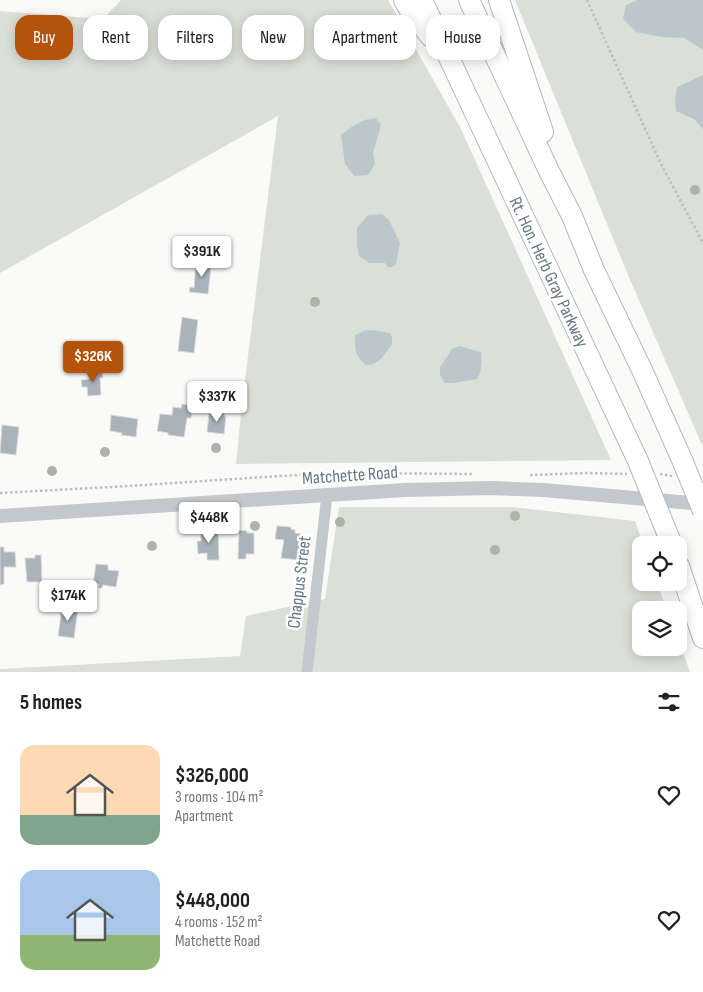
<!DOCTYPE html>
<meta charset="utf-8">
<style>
:root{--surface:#fff;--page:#f6f6f6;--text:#202124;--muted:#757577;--accent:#b45309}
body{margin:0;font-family:"Sofia Sans Condensed",sans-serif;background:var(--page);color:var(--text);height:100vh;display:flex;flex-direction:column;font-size:19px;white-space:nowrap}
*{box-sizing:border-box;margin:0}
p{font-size:16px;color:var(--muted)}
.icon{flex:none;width:28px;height:28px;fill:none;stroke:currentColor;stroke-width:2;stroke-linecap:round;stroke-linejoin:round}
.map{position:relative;height:672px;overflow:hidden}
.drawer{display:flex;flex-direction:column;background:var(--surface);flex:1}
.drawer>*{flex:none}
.hud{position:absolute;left:15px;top:15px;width:674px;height:45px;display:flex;gap:10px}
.tools{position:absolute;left:632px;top:536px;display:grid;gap:10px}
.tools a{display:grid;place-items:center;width:55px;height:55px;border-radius:10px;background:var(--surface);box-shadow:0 2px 12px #0003;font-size:25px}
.price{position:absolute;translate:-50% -42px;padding:0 11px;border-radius:5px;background:#fff;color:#222;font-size:16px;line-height:32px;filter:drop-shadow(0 1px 2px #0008)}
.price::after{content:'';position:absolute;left:50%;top:30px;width:15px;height:11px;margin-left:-8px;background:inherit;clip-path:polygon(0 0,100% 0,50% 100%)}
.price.current{background:var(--accent);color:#fff}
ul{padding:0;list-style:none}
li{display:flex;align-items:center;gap:15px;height:125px;padding:0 20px}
li span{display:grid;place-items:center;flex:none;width:140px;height:100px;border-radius:15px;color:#555}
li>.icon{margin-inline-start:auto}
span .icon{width:60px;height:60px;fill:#fffc;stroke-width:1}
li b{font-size:21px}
h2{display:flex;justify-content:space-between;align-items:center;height:60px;padding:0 20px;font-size:21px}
.pill{padding:0 18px;border-radius:15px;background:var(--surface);box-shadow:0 2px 12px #0003;font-size:18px;line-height:45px}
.pill.current{background:var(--accent);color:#fff}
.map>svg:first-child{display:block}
</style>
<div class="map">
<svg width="703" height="672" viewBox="0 0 703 672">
<rect width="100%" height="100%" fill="#fafaf8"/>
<path fill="#dadfd7" d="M121,0H388L461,129L611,460L236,464L242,404L278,116L0,273V11L103,19Z
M515,0H703V447L628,275Z
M339,507H512L635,521L643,545H641V582L657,583L667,610H641V648H679V642L690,672H0V669L240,656L246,616L325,599Z"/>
<path fill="#bbc7cb" d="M638,0H703V50L684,38L662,37L636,32L623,19L626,5Z
M703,75V129L694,119L676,111L675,99L677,87Z
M376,118L381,125L373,153L375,164L368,175L354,176L345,164L341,135C352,126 362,119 376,118Z
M382,214L389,220L400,243L396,264L392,267H387L385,263H369L359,256L357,245V228L368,215Z
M366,330L380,331L391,334L392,339V344L381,359L374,364L366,365C355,356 355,349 355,335Z
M459,346L481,352C482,360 482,372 477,379L453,383H445L440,375V367L452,349Z"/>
<path fill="#aab3b9" stroke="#dcdcda" d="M207,258H212L208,294L189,292L190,287L194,288L196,263L206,264Z
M182,317L198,320L194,353L178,351Z
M102,371L103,378H100L101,395L88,396L87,387H82L81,380L89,379V372Z
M182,404L193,406L191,418H187L184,437L168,435V433L157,431L160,414L172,415L173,407L181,408Z
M213,411L224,412V416H226L224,434L207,432L209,414H213Z
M111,415L138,419L136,437L121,435L122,433L110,431Z
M2,425L19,427L16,455L0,453Z
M277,526L291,527V529L295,530V533L302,534L299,560L281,558L284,540L275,539Z
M201,529H218L219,560H207V553L198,554L197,541H201Z
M239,530L247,531V533H254V554H246V559H238Z
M0,547H4V552H15L16,567H4V584L0,585Z
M35,555H41L42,582H27L25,558H35Z
M96,564L108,565V570L119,571L116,587L103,585L102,588H98L99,584H93Z
M62,607L78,609L74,638L58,636Z"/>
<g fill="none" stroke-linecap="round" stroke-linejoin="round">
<defs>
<path id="motorway" d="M404,0L409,9L431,37
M422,0L638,461
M469,0L549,171L572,216L594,270L642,370L683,462
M499,0L543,132
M679,566L703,638"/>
</defs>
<use href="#motorway" stroke="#b4b9bd" stroke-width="22"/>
<path stroke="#bbbfc2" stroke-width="2.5" stroke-dasharray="2.5 2.5" stroke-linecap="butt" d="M587,0L661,164L703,243
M660,474L672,476
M530,475L587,473L627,474
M0,493L129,486L279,476L345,473L474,474"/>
<path stroke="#c3c8cc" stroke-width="11" d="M307,672L327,495"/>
<path stroke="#c3c8cc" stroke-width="14" d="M0,516L405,490L491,488L543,490L703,504"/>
<use href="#motorway" stroke="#fff" stroke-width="20"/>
<defs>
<path id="motorway-bridge" d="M638,461L670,540
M683,462L703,511"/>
</defs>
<use href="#motorway-bridge" stroke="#b4b9bd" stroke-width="22" stroke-linecap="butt"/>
<use href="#motorway-bridge" stroke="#fff" stroke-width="20"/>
</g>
<g fill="#aab4a7">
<circle cx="695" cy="190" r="5"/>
<circle cx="315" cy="302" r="5"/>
<circle cx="216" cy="448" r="5"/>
<circle cx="105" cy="452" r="5"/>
<circle cx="52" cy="471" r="5"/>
<circle cx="515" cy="516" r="5"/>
<circle cx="340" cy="522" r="5"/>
<circle cx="255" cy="526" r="5"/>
<circle cx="152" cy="546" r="5"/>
<circle cx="495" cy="550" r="5"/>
</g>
<g text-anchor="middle" stroke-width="5" stroke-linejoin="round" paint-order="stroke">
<g font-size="18" fill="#657683" stroke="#fff">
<text transform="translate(549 272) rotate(65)" y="6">Rt. Hon. Herb Gray Parkway</text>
<text transform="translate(350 475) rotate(-4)" y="6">Matchette Road</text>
<text transform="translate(299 582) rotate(-83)" y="6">Chappus Street</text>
</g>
</g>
</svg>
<div class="tools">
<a><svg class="icon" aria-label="locate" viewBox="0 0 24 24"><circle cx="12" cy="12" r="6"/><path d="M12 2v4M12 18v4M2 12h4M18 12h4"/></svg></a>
<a><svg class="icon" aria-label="layers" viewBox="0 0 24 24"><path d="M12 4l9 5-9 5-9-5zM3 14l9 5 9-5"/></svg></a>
</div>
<b class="price" style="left:202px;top:278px">$391K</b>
<b class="price current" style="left:93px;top:383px">$326K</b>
<b class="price" style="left:217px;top:423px">$337K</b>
<b class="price" style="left:209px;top:544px">$448K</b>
<b class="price" style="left:68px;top:622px">$174K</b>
<div class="hud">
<a class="pill current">Buy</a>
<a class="pill">Rent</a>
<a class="pill">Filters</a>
<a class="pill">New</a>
<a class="pill">Apartment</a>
<a class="pill">House</a>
</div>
</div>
<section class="drawer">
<h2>5 homes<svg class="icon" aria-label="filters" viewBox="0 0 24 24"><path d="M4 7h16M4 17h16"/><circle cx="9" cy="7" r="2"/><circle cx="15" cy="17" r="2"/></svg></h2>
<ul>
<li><span style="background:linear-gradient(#ffd9b3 70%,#7fa58c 0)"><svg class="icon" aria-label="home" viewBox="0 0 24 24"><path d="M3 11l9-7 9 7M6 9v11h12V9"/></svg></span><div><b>$326,000</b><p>3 rooms · 104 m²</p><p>Apartment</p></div><svg class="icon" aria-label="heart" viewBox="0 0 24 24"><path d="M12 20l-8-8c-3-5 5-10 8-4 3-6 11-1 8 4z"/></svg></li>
<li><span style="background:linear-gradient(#a9c7e8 65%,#8fb573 0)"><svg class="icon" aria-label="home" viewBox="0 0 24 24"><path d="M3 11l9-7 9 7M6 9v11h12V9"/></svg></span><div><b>$448,000</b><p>4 rooms · 152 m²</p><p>Matchette Road</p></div><svg class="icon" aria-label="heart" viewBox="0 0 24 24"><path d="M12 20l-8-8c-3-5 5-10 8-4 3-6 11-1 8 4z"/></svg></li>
</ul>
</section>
